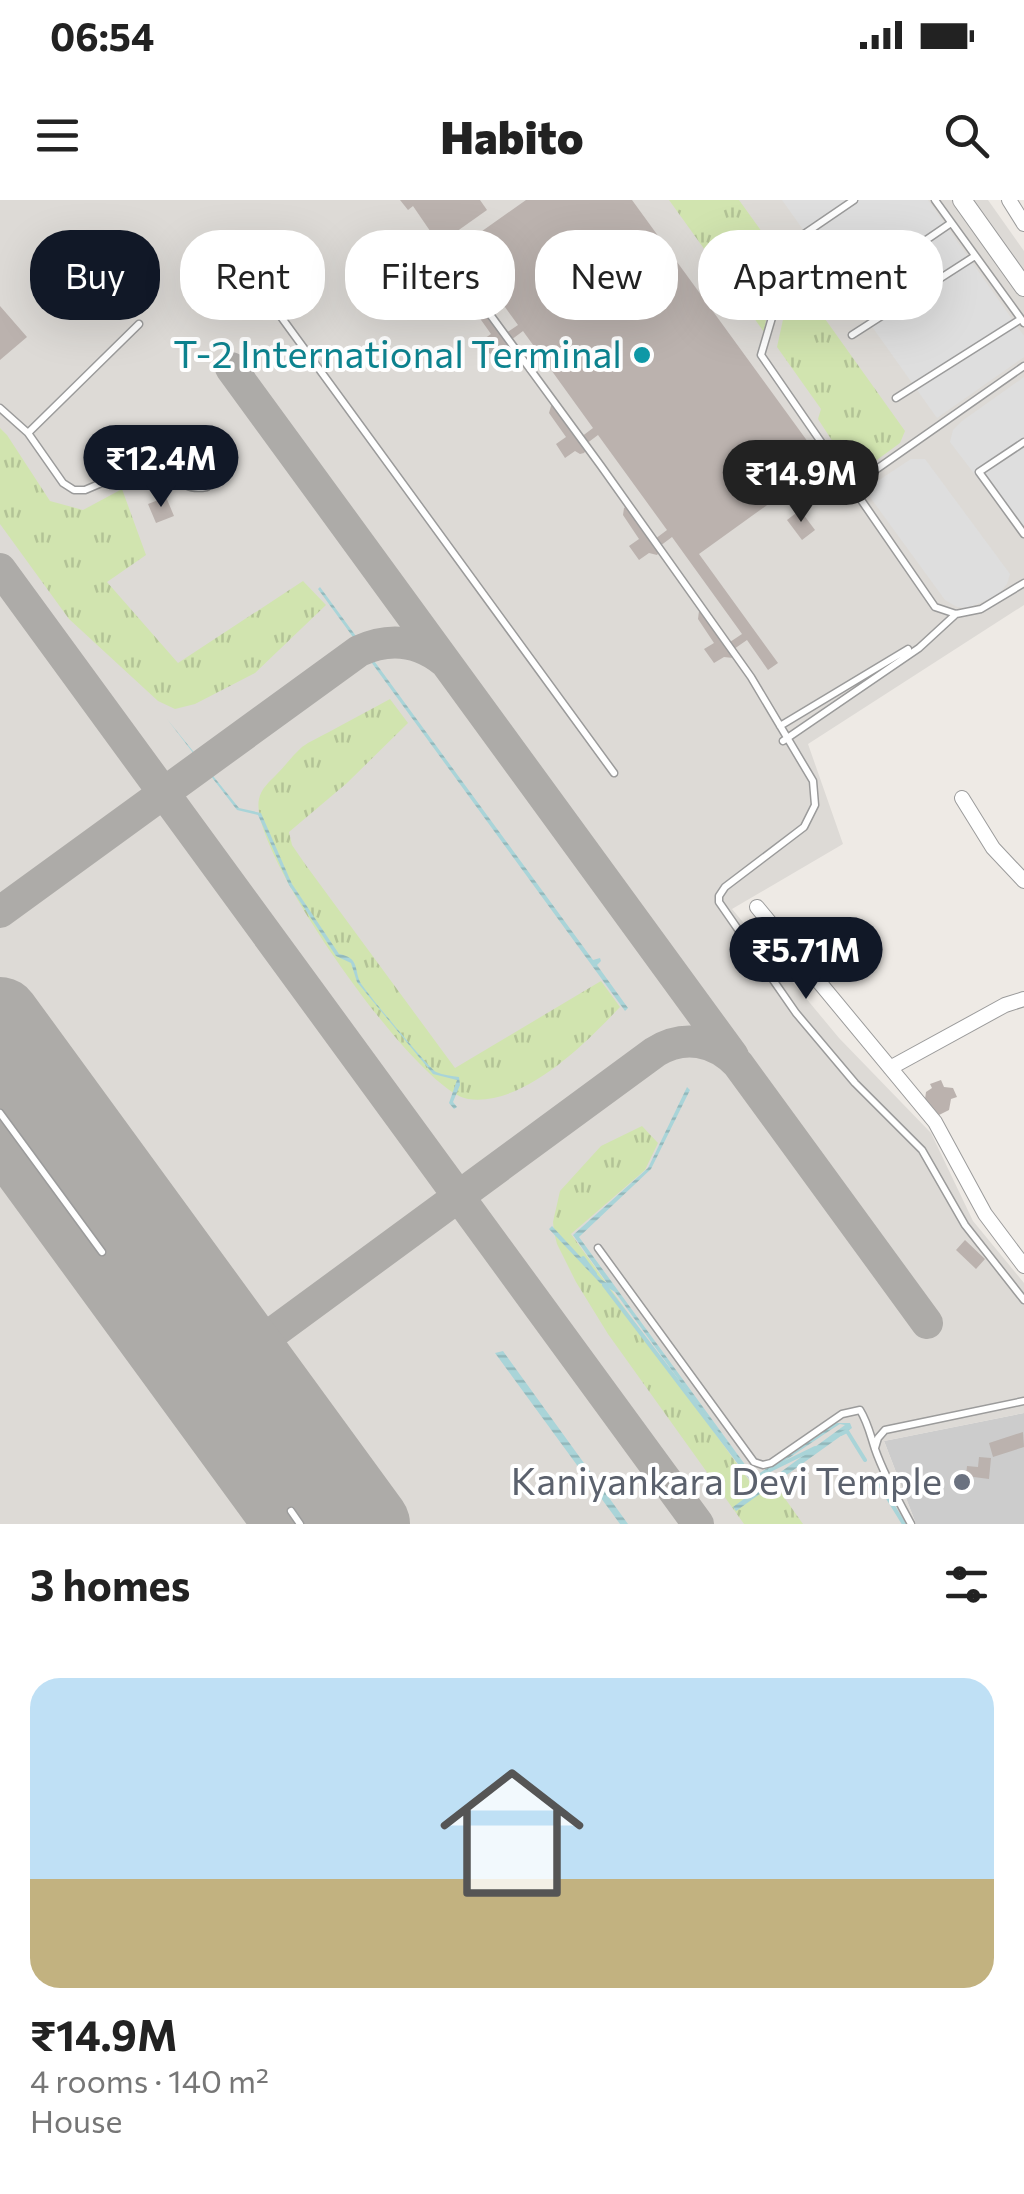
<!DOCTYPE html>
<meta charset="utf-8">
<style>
:root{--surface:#fff;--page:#f2f2f2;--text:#222;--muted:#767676;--line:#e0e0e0;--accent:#111827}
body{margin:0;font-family:Commissioner,sans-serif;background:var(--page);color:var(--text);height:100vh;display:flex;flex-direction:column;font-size:38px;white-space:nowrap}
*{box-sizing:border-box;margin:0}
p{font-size:32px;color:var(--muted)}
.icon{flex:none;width:55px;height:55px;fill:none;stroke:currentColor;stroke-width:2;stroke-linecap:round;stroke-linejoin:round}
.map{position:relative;height:1324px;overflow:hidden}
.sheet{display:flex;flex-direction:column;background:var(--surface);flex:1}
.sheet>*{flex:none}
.guide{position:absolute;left:30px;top:30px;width:965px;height:90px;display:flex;gap:20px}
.price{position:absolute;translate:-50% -85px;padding:0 22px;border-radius:35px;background:var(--accent);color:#fff;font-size:32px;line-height:65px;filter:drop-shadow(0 2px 5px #0008)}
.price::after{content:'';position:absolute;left:50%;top:60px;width:30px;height:22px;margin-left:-15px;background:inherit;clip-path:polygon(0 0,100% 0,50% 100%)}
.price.current{background:#222;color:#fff}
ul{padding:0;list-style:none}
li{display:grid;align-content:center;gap:20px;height:530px;padding:0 30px}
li+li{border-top:2px solid var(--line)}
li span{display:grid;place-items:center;height:310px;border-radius:30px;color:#555}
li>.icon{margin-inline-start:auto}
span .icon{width:180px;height:180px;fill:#fffc;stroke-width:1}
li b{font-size:42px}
h2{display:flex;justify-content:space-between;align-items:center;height:120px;padding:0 30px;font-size:42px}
.pill{padding:0 35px;border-radius:40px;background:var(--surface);box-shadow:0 10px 40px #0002;font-size:35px;line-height:90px}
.pill.current{background:var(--accent);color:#fff}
.status{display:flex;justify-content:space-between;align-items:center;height:70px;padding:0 50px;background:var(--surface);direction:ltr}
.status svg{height:28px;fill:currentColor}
header{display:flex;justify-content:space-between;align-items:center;height:130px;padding:0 30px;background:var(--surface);font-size:45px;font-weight:800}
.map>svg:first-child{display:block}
</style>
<div class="status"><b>06:54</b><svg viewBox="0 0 49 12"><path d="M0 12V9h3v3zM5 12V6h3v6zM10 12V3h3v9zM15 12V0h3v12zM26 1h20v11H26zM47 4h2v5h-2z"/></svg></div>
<header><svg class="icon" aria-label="menu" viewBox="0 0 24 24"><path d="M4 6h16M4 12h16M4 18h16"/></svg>Habito<svg class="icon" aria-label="search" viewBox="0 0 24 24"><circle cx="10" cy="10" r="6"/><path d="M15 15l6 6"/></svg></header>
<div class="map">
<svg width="1024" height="1324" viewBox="0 0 1024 1324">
<defs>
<pattern id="grass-tufts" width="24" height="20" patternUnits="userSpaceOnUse" patternTransform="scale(2.5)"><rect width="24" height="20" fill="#d1e4af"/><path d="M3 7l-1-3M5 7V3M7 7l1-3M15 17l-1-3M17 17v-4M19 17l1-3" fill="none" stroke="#b3c396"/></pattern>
<pattern id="water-rules" width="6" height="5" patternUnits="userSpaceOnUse" patternTransform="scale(2.5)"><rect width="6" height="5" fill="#a9d4d8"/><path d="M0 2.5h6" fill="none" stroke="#91b6b9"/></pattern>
</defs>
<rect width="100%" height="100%" fill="#eeeae5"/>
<path fill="#ccc" d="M1024,1213V1324H916L884,1241Z"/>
<path fill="#dddad6" d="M0,0H988L1024,51V405L808,544L843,644L732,709L839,838L931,933L973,1021L1024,1083V1213L884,1241L916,1324H0Z"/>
<path fill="url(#grass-tufts)" d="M669,0H739L777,53L764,132Z
M793,74L905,231L900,243L855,276L818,219L821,209L777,147Z
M0,228L7,235L50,301L83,310L122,289L146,355L107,382L178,463L303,381L326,405L255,473L195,504L175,509L158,501L69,419L0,324Z
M390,499L408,523L347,583L289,632L292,645L305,664L455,868L601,781L620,807C586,843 523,907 468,899C417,891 247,650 259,599C261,589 269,582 276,575C285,566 293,555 302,547C310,541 320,537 329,532C349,521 370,510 390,499Z
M642,926L658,943L645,970L571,1034L753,1286L769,1276L803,1324H744L608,1134L576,1082L557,1044L554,1032L553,1022L560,991L601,946Z"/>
<path fill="#dedede" d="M782,0H928L1024,136V157L937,218Z
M1024,177V339L950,242L953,230L962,221Z
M911,259H925L1010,374L1007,384L998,395L968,408L957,407L945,400L867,293L870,286Z"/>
<path fill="url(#water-rules)" d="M320,387L593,760L600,758L601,761L597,765L628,808L625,811L318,389Z
M167,519L239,608L261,613L292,684L339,754C359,758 354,767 360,782C365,791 428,867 436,872C443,875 452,876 459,877L460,885L453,902L457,907L454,909L449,903L457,880L433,874L357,782L351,763L336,756L289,685L258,615L237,610Z
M687,887L690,890L651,969L579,1037L754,1277L834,1223H850L852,1228L736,1311L733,1307L845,1225L840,1224L832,1229L753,1282L615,1092L600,1083L549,1029L552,1026L602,1080L607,1083L573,1035L648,968Z
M503,1151L628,1324H620L495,1153Z"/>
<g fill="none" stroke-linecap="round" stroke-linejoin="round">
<path stroke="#a9d4d8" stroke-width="4" d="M583,1058L595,1074
M604,1085L752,1279
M841,1234L847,1231L865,1260
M770,1270L815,1248
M875,1277L904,1324"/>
<path stroke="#adaba8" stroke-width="32" d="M231,168L733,856
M0,369L698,1324
M0,712L359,451C389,437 418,440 444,461
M102,1052C115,1071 129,1090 143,1109C174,1152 199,1176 252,1147
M291,1311C257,1265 198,1212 244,1154L655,852C684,834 715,840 738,864L927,1123"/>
<path stroke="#adaba8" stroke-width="80" d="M0,817L370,1324
M0,919L296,1324"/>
</g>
<path fill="#bbb2ae" d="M400,0H480L487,10L439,44L413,6L408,10Z
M526,0H632L824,264L699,354L778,463L768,470L747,440L734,449L733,458L724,457L714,463L704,449L714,443L698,419L699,411L704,409L709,411L730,442L742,434L672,337L660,346V351L657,355L649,353L639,360L629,346L639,339L623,315L624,308L627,306L655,339L667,330L598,235L586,244L587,249L584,253L580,254L575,251L565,258L556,244L566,237L549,213L551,206L556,204L581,237L593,228L523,131L511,140L509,149L500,148L490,154L481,141L491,134L474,110V105L479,101L506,133L518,125L461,46Z
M0,106L27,137L0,160Z
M166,297L174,316L156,323L148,304Z
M800,310L815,330L802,340L787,320Z
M941,880L944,887L953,888L957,897L951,899L949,910L939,915L925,899L926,892L932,888L930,884Z
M965,1040L985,1059L976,1069L956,1050Z
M1023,1232L1024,1247L993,1257L989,1243Z
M979,1257L991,1258L989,1279L966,1276L967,1266L978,1267Z"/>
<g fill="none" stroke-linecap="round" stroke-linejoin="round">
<defs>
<path id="service" d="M935,0L1024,123
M788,45L854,0
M792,50L761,155L935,407L956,414L981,409L1024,383
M446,55C455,66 467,90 478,98L601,266L751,477L813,581L815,605L804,627L725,687L719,696V702L796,813L855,883L922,950L965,1025L1024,1100
M268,99L614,573
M460,103L471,93
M831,105L951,23
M852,135L975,56
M896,198L1021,119
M0,208L28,233L63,283L74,290H85L153,261C178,267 175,293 207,287
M28,233L139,124
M1024,242L979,272L1024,334
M851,287L1024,166
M780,526L908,449
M783,541L919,448L956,414
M0,913L102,1052
M598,1048L754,1262L763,1265L771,1263L842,1214L860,1210C868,1223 870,1234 875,1249C884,1275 898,1300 911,1324
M875,1248L878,1238L885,1230L1024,1201
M291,1311L300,1324"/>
<path id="minor" d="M1009,0L1024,24
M962,598L993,648L1024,681
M757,707L935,922L985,1014L1024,1066
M890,868L1005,805L1024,799"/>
<path id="tertiary" d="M962,0L1024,87"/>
</defs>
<use href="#service" stroke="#9b9b9b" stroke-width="9"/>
<use href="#minor" stroke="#9b9b9b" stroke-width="16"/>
<use href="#tertiary" stroke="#9b9b9b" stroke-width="20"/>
<use href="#service" stroke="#fff" stroke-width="6"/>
<use href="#minor" stroke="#fff" stroke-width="14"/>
<use href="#tertiary" stroke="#fff" stroke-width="18"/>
</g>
<circle fill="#0f9aa8" stroke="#fff" stroke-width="4" cx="642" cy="155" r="10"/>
<circle fill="#6b7280" stroke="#fff" stroke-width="4" cx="962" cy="1282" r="10"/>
<g text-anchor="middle" stroke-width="8" stroke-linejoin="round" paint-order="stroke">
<g font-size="38" fill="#0d838f" stroke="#fff" text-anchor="end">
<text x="622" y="168">T-2 International Terminal</text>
</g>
<g font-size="38" fill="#5b616d" stroke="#fff" text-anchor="end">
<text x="942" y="1295">Kaniyankara Devi Temple</text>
</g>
</g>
</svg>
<b class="price" style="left:161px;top:310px">₹12.4M</b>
<b class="price current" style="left:801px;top:325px">₹14.9M</b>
<b class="price" style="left:806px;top:802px">₹5.71M</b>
<div class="guide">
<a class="pill current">Buy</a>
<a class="pill">Rent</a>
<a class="pill">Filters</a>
<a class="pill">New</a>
<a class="pill">Apartment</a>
</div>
</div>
<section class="sheet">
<h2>3 homes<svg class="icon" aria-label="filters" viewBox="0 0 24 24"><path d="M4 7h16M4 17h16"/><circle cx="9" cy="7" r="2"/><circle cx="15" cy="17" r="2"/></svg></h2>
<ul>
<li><span style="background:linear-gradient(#bfe0f5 65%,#c2b280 0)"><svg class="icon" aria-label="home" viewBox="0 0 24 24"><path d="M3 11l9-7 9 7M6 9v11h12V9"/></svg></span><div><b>₹14.9M</b><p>4 rooms · 140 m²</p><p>House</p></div></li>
</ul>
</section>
